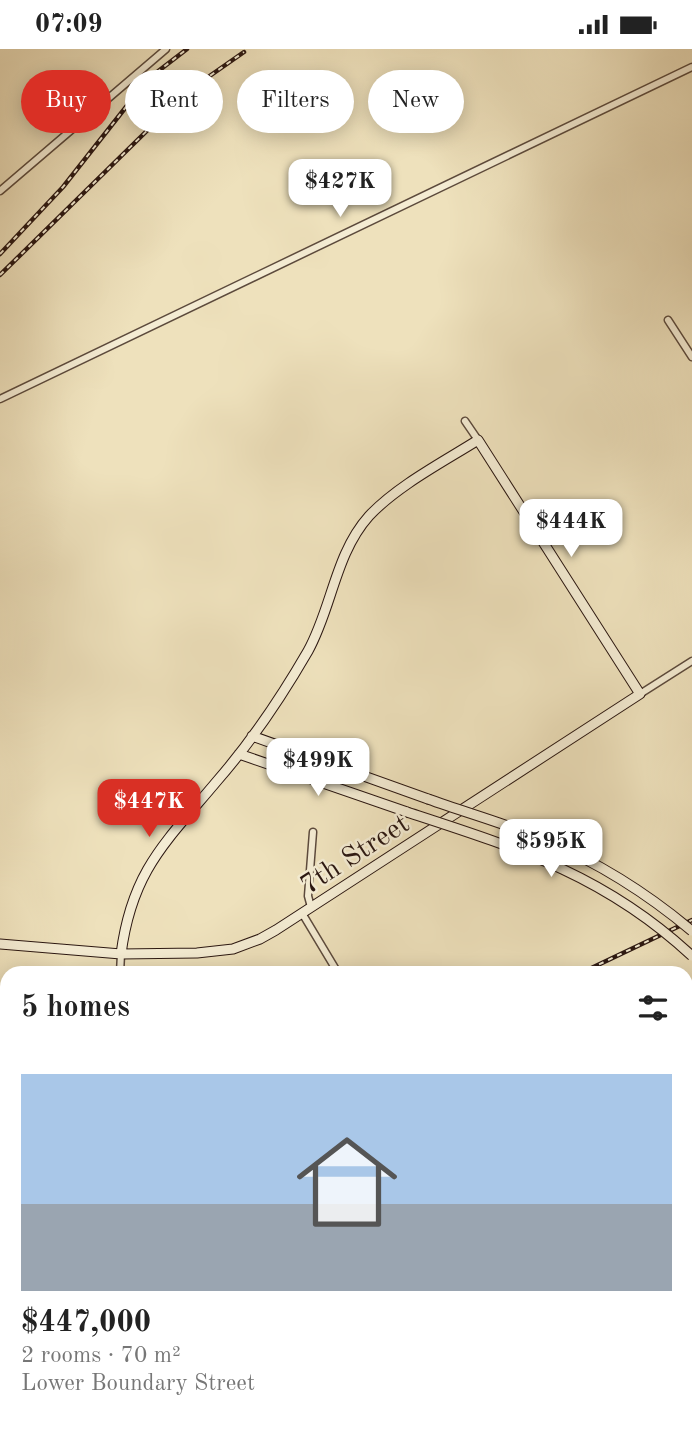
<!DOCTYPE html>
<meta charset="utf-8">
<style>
:root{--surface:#fff;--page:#f2f2f2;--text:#222;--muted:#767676;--accent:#d93025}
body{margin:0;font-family:"Old Standard TT",serif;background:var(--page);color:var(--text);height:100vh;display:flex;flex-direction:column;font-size:26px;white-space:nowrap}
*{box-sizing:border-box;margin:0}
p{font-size:23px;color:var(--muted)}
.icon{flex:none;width:38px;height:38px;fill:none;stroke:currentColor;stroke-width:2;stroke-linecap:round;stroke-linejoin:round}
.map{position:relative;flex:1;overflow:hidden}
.drawer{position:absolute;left:0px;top:917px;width:693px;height:471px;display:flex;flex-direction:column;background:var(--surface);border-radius:21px 21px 0 0;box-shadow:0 4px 18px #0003}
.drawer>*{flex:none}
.top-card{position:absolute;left:21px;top:21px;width:651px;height:63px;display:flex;gap:14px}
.price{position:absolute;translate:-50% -60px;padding:0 16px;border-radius:14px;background:#fff;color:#222;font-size:23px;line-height:46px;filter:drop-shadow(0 2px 4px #0008)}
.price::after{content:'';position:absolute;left:50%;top:42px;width:21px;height:16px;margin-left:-10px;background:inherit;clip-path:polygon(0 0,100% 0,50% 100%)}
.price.on{background:var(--accent);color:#fff}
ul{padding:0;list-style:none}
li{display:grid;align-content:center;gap:14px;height:371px;padding:0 21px}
li span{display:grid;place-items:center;height:217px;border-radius:0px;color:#555}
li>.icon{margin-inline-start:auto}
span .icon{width:126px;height:126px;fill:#fffc;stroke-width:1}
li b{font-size:30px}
h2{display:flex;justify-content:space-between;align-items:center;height:84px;padding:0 21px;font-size:30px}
.pill{padding:0 24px;border-radius:32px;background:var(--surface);box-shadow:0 4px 18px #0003;font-size:24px;line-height:63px}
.pill.on{background:var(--accent);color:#fff}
.status{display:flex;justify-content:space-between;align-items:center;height:49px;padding:0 35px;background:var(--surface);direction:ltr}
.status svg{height:19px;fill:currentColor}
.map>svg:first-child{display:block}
</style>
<div class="status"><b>07:09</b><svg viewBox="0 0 49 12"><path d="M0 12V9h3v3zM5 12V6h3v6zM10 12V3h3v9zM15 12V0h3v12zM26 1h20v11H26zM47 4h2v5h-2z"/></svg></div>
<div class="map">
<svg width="692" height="1387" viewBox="0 0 692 1387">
<rect width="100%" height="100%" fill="#eee1bc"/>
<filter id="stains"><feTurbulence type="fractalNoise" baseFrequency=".00286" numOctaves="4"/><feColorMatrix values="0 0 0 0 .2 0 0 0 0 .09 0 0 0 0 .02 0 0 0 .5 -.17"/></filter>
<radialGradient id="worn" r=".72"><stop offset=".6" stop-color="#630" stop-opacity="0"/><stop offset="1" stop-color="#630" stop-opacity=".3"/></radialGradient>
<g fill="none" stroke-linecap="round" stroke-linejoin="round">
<defs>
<path id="street" d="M0,142L166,0
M668,271L692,308
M0,350L692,18
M465,372L478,391
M640,645L692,612
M311,858L308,847L313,783
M302,864L338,924
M120,924L121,905
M686,986L692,983
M0,1103L7,1104
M686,1295H692
M85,1387L86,1381
M196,1387V1381
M305,1387V1381
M414,1387V1381
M520,1387V1381"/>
<path id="secondary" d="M252,687L428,750
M239,705L407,763
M0,895L121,905L197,904L233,900L260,890L276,881L640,645L478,391C443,413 397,437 369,467C335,505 332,559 308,602C282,647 251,693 217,732C166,793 132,821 121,905"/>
<path id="primary" d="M686,1352L692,1349
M610,1387L627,1381"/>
</defs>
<use href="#street" stroke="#5c4a3c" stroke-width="9"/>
<use href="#secondary" stroke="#2b1711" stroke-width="11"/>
<use href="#primary" stroke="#2b1711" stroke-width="13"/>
<use href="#street" stroke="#f4ecd3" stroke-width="6"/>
<use href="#secondary" stroke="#f4ecd3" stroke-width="9"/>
<use href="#primary" stroke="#e7c07e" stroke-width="10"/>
<defs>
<path id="rail" d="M0,205L63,138L148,30L187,0
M0,226L163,66L191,40L244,3
M444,924L450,920
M581,924L692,871
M0,1170L7,1168
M0,1244L7,1239"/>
</defs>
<use href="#rail" stroke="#2b1711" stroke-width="4.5"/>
<use href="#rail" stroke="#f4ecd3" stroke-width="2" stroke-dasharray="5" stroke-linecap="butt"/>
<defs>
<path id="secondary-bridge" d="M428,750C467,764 507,775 545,791C599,814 648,845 692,882
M407,763C517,799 605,826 692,907"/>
</defs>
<use href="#secondary-bridge" stroke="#2b1711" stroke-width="11" stroke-linecap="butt"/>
<use href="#secondary-bridge" stroke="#f4ecd3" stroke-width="9"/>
</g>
<g text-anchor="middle" stroke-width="5" stroke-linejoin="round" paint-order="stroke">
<g font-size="28" fill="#2b1711" stroke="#f4ecd3">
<text transform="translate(354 804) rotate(-33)" y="10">7th Street</text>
</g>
</g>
<rect width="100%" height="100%" filter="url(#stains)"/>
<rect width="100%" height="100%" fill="url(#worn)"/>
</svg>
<b class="price" style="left:340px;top:170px">$427K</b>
<b class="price" style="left:571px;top:510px">$444K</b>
<b class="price" style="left:318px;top:749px">$499K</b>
<b class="price on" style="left:149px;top:790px">$447K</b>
<b class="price" style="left:551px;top:830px">$595K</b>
<div class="top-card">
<a class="pill on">Buy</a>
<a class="pill">Rent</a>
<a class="pill">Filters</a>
<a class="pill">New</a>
</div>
<section class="drawer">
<h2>5 homes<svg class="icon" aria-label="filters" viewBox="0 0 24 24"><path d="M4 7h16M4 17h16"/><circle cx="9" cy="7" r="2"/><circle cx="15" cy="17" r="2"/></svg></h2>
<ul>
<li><span style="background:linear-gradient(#a9c7e8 60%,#9aa5b1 0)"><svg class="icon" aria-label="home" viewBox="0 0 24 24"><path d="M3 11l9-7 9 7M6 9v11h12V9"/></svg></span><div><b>$447,000</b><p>2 rooms · 70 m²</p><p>Lower Boundary Street</p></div></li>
</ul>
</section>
</div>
